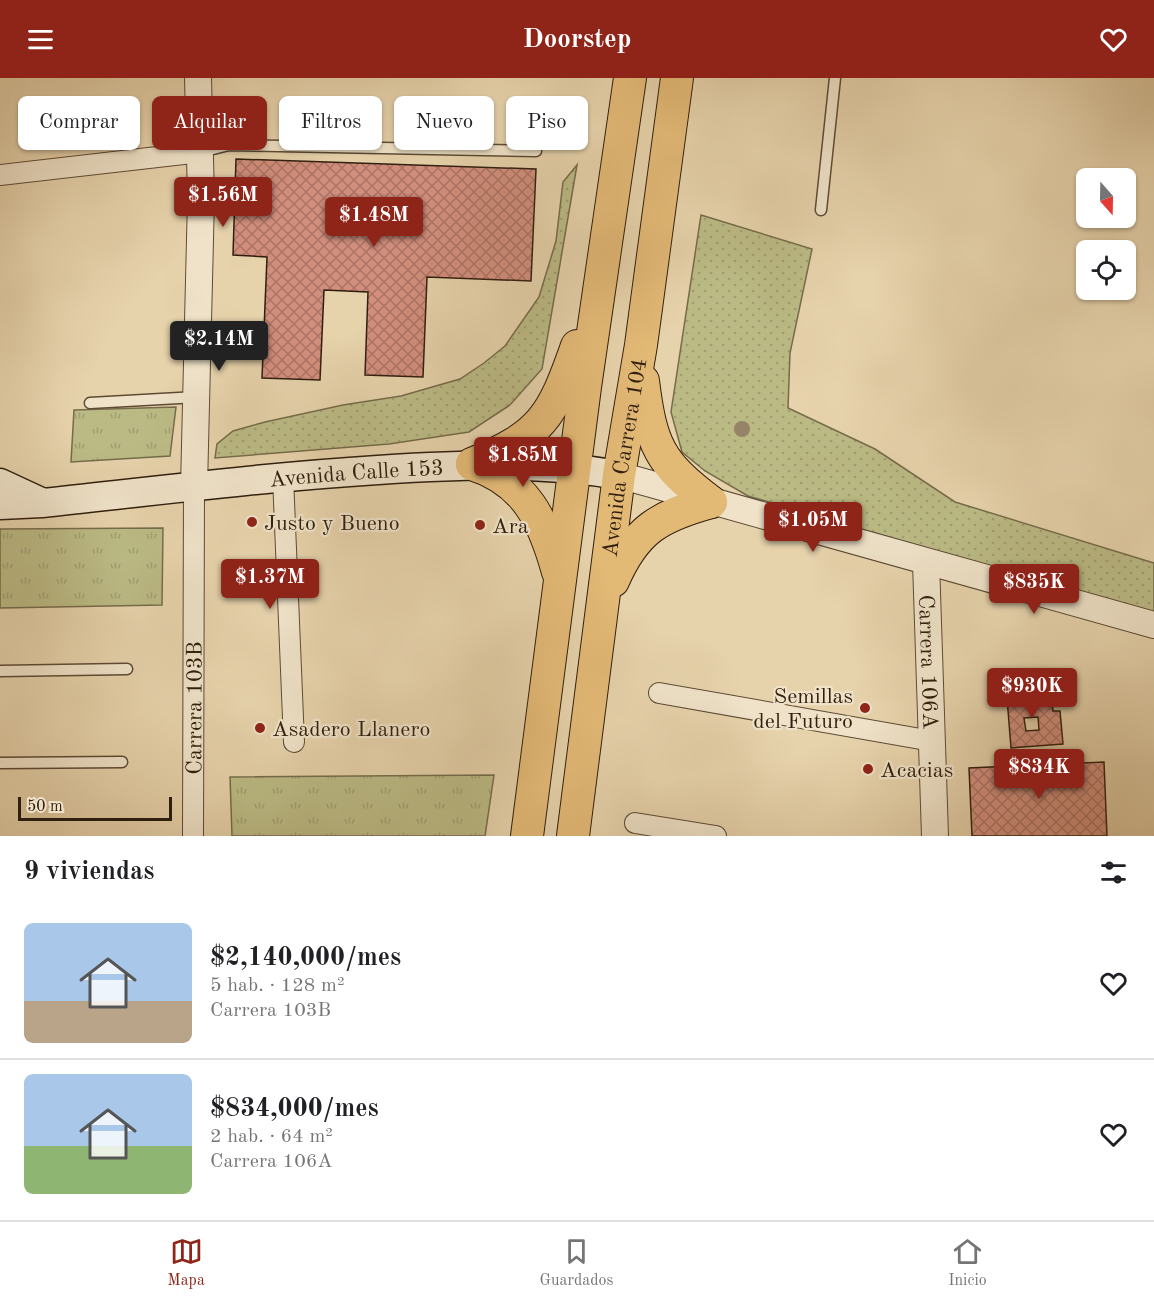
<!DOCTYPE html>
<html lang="es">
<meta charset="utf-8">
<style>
:root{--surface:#fff;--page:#f2f2f2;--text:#202124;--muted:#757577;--line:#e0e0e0;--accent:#8f2418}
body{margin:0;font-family:"Old Standard TT",serif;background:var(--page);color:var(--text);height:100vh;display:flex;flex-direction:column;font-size:22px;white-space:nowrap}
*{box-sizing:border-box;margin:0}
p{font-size:20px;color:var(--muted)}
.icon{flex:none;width:33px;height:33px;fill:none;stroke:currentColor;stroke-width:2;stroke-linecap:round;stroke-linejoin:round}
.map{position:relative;height:758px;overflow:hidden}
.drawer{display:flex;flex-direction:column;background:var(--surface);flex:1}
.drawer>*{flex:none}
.banner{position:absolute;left:18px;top:18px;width:600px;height:54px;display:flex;gap:12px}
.needle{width:39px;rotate:160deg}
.controls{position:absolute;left:1076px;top:90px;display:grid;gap:12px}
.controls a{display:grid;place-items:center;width:60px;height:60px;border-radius:9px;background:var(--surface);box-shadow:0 2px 4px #0004;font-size:30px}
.scale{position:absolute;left:18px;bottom:15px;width:154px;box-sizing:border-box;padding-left:6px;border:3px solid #301e0e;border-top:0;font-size:16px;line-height:21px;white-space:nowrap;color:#301e0e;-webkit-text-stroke:4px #efe2c8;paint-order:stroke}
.price{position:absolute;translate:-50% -51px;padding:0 14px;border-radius:6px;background:var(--accent);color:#fff;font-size:20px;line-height:39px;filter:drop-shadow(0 2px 3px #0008)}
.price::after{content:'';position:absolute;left:50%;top:36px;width:18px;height:14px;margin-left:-9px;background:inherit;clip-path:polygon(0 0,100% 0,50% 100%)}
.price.current{background:#222;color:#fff}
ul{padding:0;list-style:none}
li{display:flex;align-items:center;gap:18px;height:150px;padding:0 24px}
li+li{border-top:2px solid var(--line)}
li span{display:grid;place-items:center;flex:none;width:168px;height:120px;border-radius:9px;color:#555}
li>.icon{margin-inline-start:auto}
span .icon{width:72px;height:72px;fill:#fffc;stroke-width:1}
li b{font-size:26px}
h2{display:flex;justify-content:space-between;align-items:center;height:72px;padding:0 24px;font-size:26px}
.chip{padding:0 21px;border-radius:9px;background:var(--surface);box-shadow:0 2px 4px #0004;font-size:21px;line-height:54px}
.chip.current{background:var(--accent);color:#fff}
header{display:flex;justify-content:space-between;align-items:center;height:78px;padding:0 24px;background:var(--accent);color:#fff;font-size:27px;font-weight:800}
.dock{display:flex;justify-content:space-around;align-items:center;height:84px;border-top:2px solid var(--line);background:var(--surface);font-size:16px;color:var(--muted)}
.dock a{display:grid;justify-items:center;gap:3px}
.dock .current{color:var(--accent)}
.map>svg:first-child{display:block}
</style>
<header><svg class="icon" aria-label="menu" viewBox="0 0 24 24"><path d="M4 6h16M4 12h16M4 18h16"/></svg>Doorstep<svg class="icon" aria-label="heart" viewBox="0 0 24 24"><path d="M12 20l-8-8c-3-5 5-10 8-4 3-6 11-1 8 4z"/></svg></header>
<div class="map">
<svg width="1154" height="758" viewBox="0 0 1154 758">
<defs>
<pattern id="grass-dots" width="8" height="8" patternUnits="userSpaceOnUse" patternTransform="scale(1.5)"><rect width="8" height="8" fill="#bbba85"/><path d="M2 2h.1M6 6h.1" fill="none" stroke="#a19f72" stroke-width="1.8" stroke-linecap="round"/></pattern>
<pattern id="park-tufts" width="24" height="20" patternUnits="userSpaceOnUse" patternTransform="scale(1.5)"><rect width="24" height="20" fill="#bbba85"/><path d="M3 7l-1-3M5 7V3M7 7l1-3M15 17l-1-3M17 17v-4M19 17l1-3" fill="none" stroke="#a19f72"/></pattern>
<pattern id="building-cross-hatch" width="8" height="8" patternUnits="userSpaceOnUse" patternTransform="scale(1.5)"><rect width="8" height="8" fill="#d38f7e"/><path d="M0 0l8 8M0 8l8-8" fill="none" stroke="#ac7466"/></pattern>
</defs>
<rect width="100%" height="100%" fill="#e6d2ab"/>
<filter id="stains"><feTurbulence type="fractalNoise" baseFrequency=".00333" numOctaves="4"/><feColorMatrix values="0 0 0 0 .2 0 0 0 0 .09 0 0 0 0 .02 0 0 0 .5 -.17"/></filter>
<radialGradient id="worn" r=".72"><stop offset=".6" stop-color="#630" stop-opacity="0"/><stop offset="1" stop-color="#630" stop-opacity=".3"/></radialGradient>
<path fill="url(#grass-dots)" stroke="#766c4a" stroke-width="1.5" d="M577,87L542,291L510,327L469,354L389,366L215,380L217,366L233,353L265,344L343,327L401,318L460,301L484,285L505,268L539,219L556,163L563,104Z
M701,137L812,171L790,275L788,330L875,371L955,424L1154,485V536L748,418L705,393L682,374L671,334Z"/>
<path fill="url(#park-tufts)" stroke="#766c4a" stroke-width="1.5" d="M176,329L170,378L71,384L74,332Z
M163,450L162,527L0,530V451Z
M494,697L485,758H232L230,699Z"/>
<path fill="url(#building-cross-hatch)" stroke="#301e0e" stroke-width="1.5" fill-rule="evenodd" d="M236,81L536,91L531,203L427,199L423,299L365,297L368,214L324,212L320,302L262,300L267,179L233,177Z
M1023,605L1024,613L1037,612L1038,620L1052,619L1053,633H1060L1063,666L1011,670L1006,607ZM1038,639L1039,652L1026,653L1024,640Z
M1104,684L1107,758H972L969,690Z"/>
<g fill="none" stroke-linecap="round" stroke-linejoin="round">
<defs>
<path id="service" d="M201,74L229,67L536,73
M821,132L835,0
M90,325L197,319
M0,593L127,591
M0,685L122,684"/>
<g id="minor">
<path d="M0,97L201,74"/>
<path d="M283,399L294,664"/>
<path d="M659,615L932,663"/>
<path d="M635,745L716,758"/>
<path id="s1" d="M193,758L194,409"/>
</g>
<g id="tertiary">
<path d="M619,397L1154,547"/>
<path d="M194,409L201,120L198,0"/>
<path id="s2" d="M926,484L935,758"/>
</g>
<g id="secondary">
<path d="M0,405L41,424"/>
<path id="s3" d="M0,427L42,425C154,413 266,399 378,392C459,387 538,383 619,397"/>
</g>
<g id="primary">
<path d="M643,303C651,367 659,385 711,424"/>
<path d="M472,386C542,357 552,339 577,268"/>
<path d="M472,386C526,403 544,443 558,494"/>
<path d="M613,503C635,452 659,438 711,424"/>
<path d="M527,758L585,309L630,0"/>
<path id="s4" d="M573,758L619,397L641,267L677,0"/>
</g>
</defs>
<use href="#service" stroke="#5e4b35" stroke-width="13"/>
<use href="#minor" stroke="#5e4b35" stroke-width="22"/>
<use href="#tertiary" stroke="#5e4b35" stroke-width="28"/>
<use href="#secondary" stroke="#301e0e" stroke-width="31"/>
<use href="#primary" stroke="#301e0e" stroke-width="34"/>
<use href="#service" stroke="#efe2c8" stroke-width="10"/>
<use href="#minor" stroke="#efe2c8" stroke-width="20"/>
<use href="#tertiary" stroke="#efe2c8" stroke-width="26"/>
<use href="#secondary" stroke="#efe2c8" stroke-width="28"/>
<use href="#primary" stroke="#e3b976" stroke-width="32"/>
</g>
<circle fill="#958465" cx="742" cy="351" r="8"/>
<g fill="#8f2418" stroke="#efe2c8" stroke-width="2">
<circle cx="252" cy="444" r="6"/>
<circle cx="480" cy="447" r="6"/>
<circle cx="865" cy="630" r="6"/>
<circle cx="260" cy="650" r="6"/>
<circle cx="868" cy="691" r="6"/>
</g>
<g text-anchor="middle" stroke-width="4.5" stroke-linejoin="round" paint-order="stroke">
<g font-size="22" fill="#301e0e" stroke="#efe2c8">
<text dy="8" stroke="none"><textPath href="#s4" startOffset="382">Avenida Carrera 104</textPath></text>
<text dy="8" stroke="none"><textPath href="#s3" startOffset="358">Avenida Calle 153</textPath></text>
<text dy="8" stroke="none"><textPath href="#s2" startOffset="100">Carrera 106A</textPath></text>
<text dy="8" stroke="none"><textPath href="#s1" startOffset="128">Carrera 103B</textPath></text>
</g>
<g font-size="22" fill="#301e0e" stroke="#efe2c8" text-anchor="start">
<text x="264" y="452">Justo y Bueno</text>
<text x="492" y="455">Ara</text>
<text x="853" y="625" text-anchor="end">Semillas<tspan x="853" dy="25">del Futuro</tspan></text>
<text x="272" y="658">Asadero Llanero</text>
<text x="880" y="699">Acacias</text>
</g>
</g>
<rect width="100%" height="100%" filter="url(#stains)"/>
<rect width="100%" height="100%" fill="url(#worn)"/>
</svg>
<div class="controls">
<a><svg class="needle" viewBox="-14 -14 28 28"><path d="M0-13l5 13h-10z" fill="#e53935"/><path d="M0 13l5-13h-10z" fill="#757577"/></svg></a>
<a><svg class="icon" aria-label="locate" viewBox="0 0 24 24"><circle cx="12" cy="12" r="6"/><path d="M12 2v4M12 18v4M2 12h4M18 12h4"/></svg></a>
</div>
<div class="scale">50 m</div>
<b class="price" style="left:223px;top:150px">$1.56M</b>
<b class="price" style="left:374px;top:170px">$1.48M</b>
<b class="price current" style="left:219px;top:294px">$2.14M</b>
<b class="price" style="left:523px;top:410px">$1.85M</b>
<b class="price" style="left:813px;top:475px">$1.05M</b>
<b class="price" style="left:270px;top:532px">$1.37M</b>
<b class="price" style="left:1034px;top:537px">$835K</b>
<b class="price" style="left:1032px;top:641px">$930K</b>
<b class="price" style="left:1039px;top:722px">$834K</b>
<div class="banner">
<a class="chip">Comprar</a>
<a class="chip current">Alquilar</a>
<a class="chip">Filtros</a>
<a class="chip">Nuevo</a>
<a class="chip">Piso</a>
</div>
</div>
<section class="drawer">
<h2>9 viviendas<svg class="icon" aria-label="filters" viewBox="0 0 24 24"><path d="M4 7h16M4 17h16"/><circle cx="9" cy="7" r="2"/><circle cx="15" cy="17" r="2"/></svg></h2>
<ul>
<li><span style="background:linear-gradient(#a9c7e8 65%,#b9a48a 0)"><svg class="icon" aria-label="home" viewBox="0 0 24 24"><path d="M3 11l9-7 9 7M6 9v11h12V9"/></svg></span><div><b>$2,140,000/mes</b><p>5 hab. · 128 m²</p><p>Carrera 103B</p></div><svg class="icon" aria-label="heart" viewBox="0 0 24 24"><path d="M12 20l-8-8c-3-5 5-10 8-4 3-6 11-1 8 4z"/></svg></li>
<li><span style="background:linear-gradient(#a9c7e8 60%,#8fb573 0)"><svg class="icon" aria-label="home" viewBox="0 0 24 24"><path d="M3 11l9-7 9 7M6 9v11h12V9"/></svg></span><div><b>$834,000/mes</b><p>2 hab. · 64 m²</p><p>Carrera 106A</p></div><svg class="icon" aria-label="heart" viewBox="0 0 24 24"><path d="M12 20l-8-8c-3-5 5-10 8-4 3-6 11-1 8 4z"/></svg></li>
</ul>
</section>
<nav class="dock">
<a class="current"><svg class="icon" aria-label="map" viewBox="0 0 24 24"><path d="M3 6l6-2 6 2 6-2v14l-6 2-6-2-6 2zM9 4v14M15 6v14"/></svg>Mapa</a>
<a><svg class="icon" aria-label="saved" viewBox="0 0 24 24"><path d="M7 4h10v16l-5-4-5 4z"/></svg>Guardados</a>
<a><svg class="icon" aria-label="home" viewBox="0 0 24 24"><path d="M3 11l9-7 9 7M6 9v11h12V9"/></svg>Inicio</a>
</nav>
